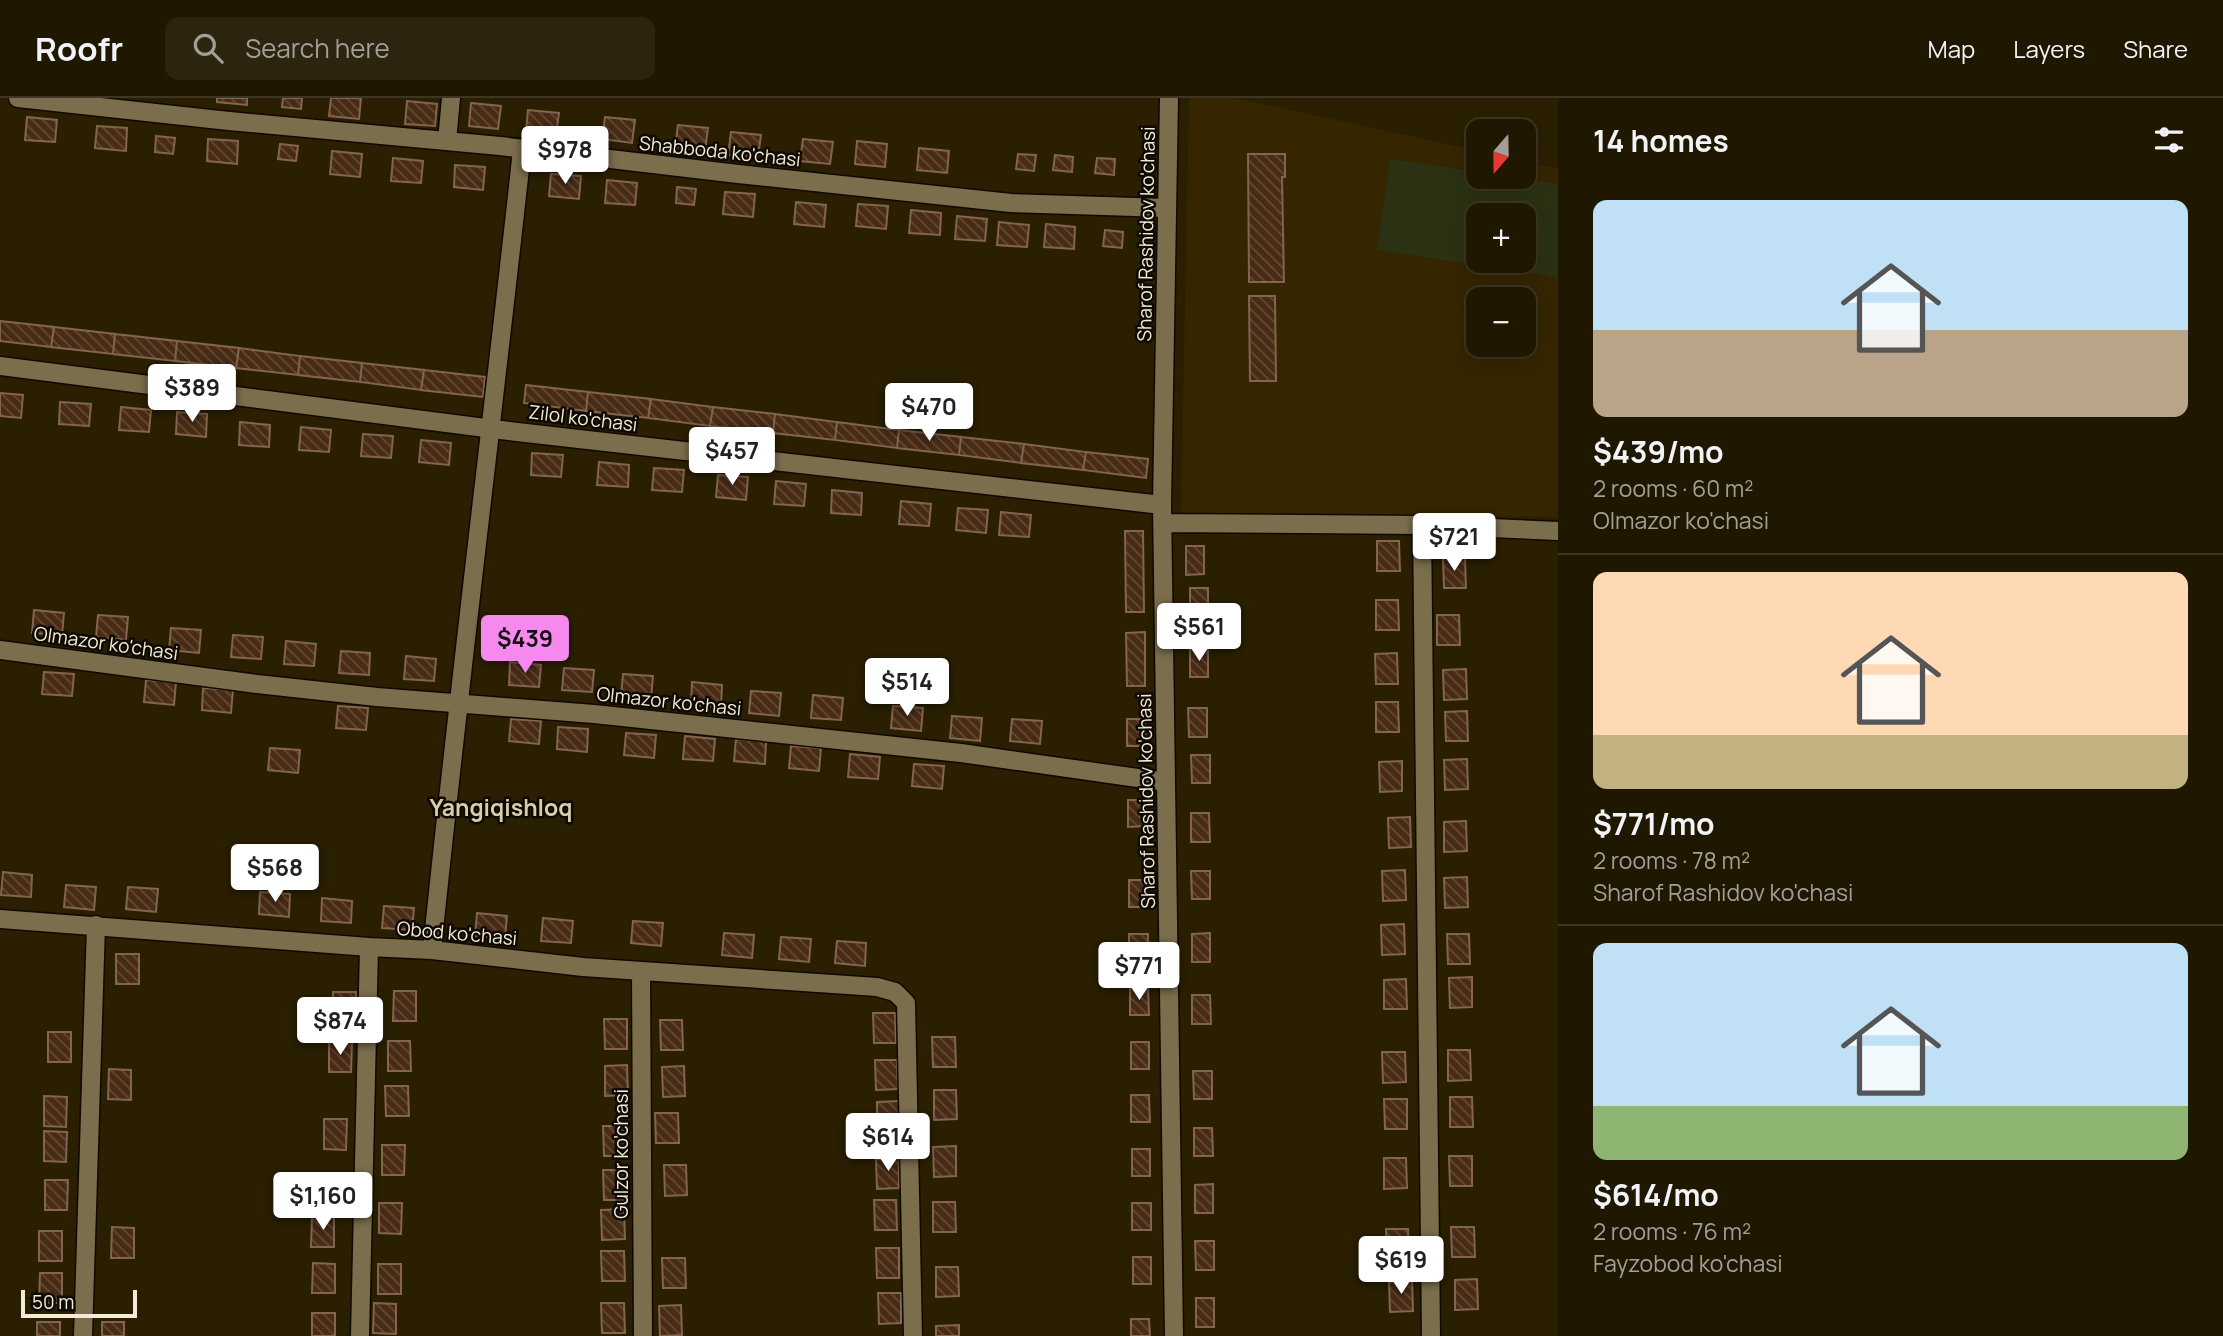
<!DOCTYPE html>
<meta charset="utf-8">
<style>
:root{--surface:#201700;--page:#2d240f;--text:#f1f3f6;--muted:#a29f99;--line:#3d3622;--accent:#f689ed}
body{margin:0;font-family:Manrope,sans-serif;background:var(--page);color:var(--text);height:100vh;display:flex;flex-direction:column;font-size:26px;white-space:nowrap}
*{box-sizing:border-box;margin:0}
p{font-size:23px;color:var(--muted)}
.icon{flex:none;width:38px;height:38px;fill:none;stroke:currentColor;stroke-width:2;stroke-linecap:round;stroke-linejoin:round}
.map{position:relative;flex:1;overflow:hidden}
.side{display:flex;flex-direction:column;background:var(--surface);width:665px}
.side>*{flex:none}
.needle{width:46px;rotate:200deg}
.controls{position:absolute;left:1466px;top:21px;display:grid;gap:14px}
.controls a{display:grid;place-items:center;width:70px;height:70px;border-radius:14px;background:var(--surface);box-shadow:0 4px 18px #0003,0 0 0 2px var(--line);font-size:35px}
.scale{position:absolute;left:21px;bottom:18px;width:116px;box-sizing:border-box;padding-left:7px;border:4px solid #f3ebd9;border-top:0;font-size:19px;line-height:24px;white-space:nowrap;color:#f3ebd9;-webkit-text-stroke:5px #0e0901;paint-order:stroke}
.price{position:absolute;translate:-50% -60px;padding:0 16px;border-radius:7px;background:#fff;color:#222;font-size:23px;line-height:46px;filter:drop-shadow(0 2px 4px #0008)}
.price::after{content:'';position:absolute;left:50%;top:42px;width:21px;height:16px;margin-left:-10px;background:inherit;clip-path:polygon(0 0,100% 0,50% 100%)}
.price.active{background:var(--accent);color:#111}
ul{padding:0;list-style:none}
li{display:grid;align-content:center;gap:14px;height:371px;padding:0 35px}
li+li{border-top:2px solid var(--line)}
li span{display:grid;place-items:center;height:217px;border-radius:14px;color:#555}
li>.icon{margin-inline-start:auto}
span .icon{width:126px;height:126px;fill:#fffc;stroke-width:1}
li b{font-size:30px}
h2{display:flex;justify-content:space-between;align-items:center;height:84px;padding:0 35px;font-size:30px}
header{display:flex;align-items:center;gap:42px;box-sizing:border-box;height:98px;padding:0 35px;background:var(--surface);border-bottom:2px solid var(--line)}
header strong{font-size:33px}
nav{display:flex;gap:38px;margin-inline-start:auto;font-size:24px}
.search{width:490px;height:63px;background:var(--page);display:flex;align-items:center;gap:18px;box-sizing:border-box;padding:0 24px;border-radius:14px;color:var(--muted);font-size:26px}
main{display:flex;flex:1;min-height:0}
.map>svg:first-child{display:block}
</style>
<header>
<strong>Roofr</strong>
<div class="search"><svg class="icon" aria-label="search" viewBox="0 0 24 24"><circle cx="10" cy="10" r="6"/><path d="M15 15l6 6"/></svg>Search here</div>
<nav><a>Map</a><a>Layers</a><a>Share</a></nav>
</header>
<main>
<div class="map">
<svg width="1558" height="1238" viewBox="0 0 1558 1238">
<defs>
<pattern id="building-back-hatch" width="6" height="6" patternUnits="userSpaceOnUse" patternTransform="scale(1.75)"><rect width="6" height="6" fill="#482b15"/><path d="M-1 5l2 2M0 0l6 6M5-1l2 2" fill="none" stroke="#634a36"/></pattern>
</defs>
<rect width="100%" height="100%" fill="#2a1f00"/>
<path fill="#352600" fill-rule="evenodd" d="M1189,0H1235L1479,53V79H1524V63L1558,71V419L1181,415ZM1479,117H1524V163H1479ZM1479,201H1524V247H1479Z"/>
<path fill="#2b3213" fill-rule="evenodd" d="M1390,61L1479,74V79H1511L1558,86V179L1377,152ZM1479,117H1524V163H1479Z"/>
<path fill="url(#building-back-hatch)" stroke="#82644f" stroke-width="2" d="M217,0H247V7L217,4Z
M283,0H302L301,11L282,9Z
M331,0H361L359,21L329,18Z
M407,3L437,6L435,28L405,26Z
M471,5L501,8L498,31L469,28Z
M528,12L559,15L556,37L526,34Z
M27,19L57,22L55,44L25,42Z
M605,19L635,22L632,45L602,41Z
M678,27L708,30L705,52L675,49Z
M97,28L127,30L126,53L95,50Z
M731,34L761,37L758,59L728,57Z
M156,38L175,40L173,56L155,54Z
M208,41L238,43L237,66L207,63Z
M803,41L833,44L830,66L800,63Z
M857,43L887,46L885,69L855,66Z
M280,46L298,48L296,63L278,61Z
M919,50L949,53L947,75L917,72Z
M332,53L362,56L360,79L330,76Z
M1018,56L1036,57L1034,73L1016,71Z
M1248,56H1285V79H1282L1284,184H1249Z
M1055,57L1073,59L1072,74L1053,72Z
M393,60L423,63L421,85L391,83Z
M1097,60L1115,61L1114,77L1095,75Z
M455,67L485,69L483,92L454,89Z
M551,76L581,78L579,101L549,98Z
M607,82L637,85L635,107L605,105Z
M677,89L696,91L694,107L676,105Z
M725,94L755,96L753,119L723,116Z
M796,104L826,107L824,129L794,126Z
M858,106L888,108L886,131L856,128Z
M911,112L941,115L940,137L909,135Z
M957,118L987,121L985,143L955,141Z
M999,124L1029,127L1027,149L997,147Z
M1046,126L1075,129L1074,151L1044,149Z
M1105,132L1123,134L1122,150L1103,148Z
M1249,198H1275L1276,283H1250Z
M0,223L54,229L51,249L0,243Z
M54,229L115,236L113,256L51,249Z
M115,236L177,243L175,263L113,256Z
M177,243L239,250L236,270L175,263Z
M239,250L300,258L298,277L236,270Z
M300,258L362,265L360,284L298,277Z
M362,265L424,272L421,292L360,284Z
M424,272L485,279L483,299L421,292Z
M526,287L588,294L586,313L524,305Z
M588,294L651,301L648,320L586,313Z
M0,295L23,297L21,320L0,318Z
M651,301L713,309L710,328L648,320Z
M60,304L91,306L89,328L59,326Z
M121,309L151,312L149,334L119,332Z
M713,309L775,316L773,335L710,328Z
M177,314L207,316L206,339L176,336Z
M775,316L837,324L835,342L773,335Z
M240,324L270,327L269,349L239,347Z
M837,324L899,332L897,350L835,342Z
M301,329L331,332L329,354L299,352Z
M899,332L961,339L959,357L897,350Z
M363,336L393,338L391,360L361,358Z
M961,339L1024,346L1021,365L959,357Z
M421,342L451,345L449,367L419,364Z
M1024,346L1086,354L1083,372L1021,365Z
M1086,354L1148,361L1146,380L1083,372Z
M532,355L563,357L561,379L531,377Z
M599,364L629,367L628,389L597,387Z
M654,370L684,372L682,394L652,392Z
M718,377L748,379L746,402L716,399Z
M776,383L806,386L804,408L774,406Z
M832,392L862,395L861,417L831,415Z
M901,403L931,406L929,428L899,426Z
M958,410L988,412L986,435L956,432Z
M1001,414L1031,417L1029,439L999,437Z
M1125,433H1143L1144,514H1126Z
M1377,443H1399L1400,473H1377Z
M1186,448H1204V476L1186,477Z
M1443,460H1465L1466,490H1444Z
M1190,490H1208V518H1190Z
M1376,502H1398L1399,532H1376Z
M34,512L64,515L62,537L32,535Z
M98,517L128,519L126,542L96,539Z
M1437,517H1459L1460,547H1437Z
M171,530L201,532L199,555L169,552Z
M1145,534V588H1127L1126,535Z
M233,537L263,539L261,561L231,559Z
M286,543L316,546L314,568L284,566Z
M1190,551H1208V579H1190Z
M341,553L370,555L369,577L339,575Z
M1397,555L1398,586H1376L1375,556Z
M406,558L436,561L434,583L404,581Z
M510,564L541,567L539,589L509,587Z
M564,570L594,572L592,594L562,592Z
M1466,571L1467,601L1444,602L1443,572Z
M44,574L74,576L72,598L42,596Z
M623,576L653,578L651,601L621,598Z
M146,582L176,584L174,607L144,604Z
M692,584L722,587L721,609L691,607Z
M203,590L233,592L231,615L202,612Z
M751,593L781,595L779,618L749,615Z
M813,597L843,600L841,622L811,620Z
M1376,604H1398L1399,634H1376Z
M338,608L368,610L366,632L336,630Z
M893,608L923,610L921,633L891,630Z
M1188,610H1207V639H1189Z
M1467,613L1468,643H1446L1445,614Z
M952,618L982,620L980,643L950,640Z
M511,621L541,623L539,646L509,643Z
M1012,621L1042,623L1040,646L1010,643Z
M1127,621H1145L1146,648H1127Z
M558,629L588,631L587,654L557,651Z
M626,635L656,637L654,660L624,657Z
M685,638L715,641L713,663L683,661Z
M736,641L766,643L765,666L734,663Z
M791,648L821,650L819,673L789,670Z
M270,650L300,652L298,675L268,672Z
M850,656L880,659L878,681L848,679Z
M1191,657H1210V685H1192Z
M1467,661L1468,691L1445,692L1444,662Z
M1402,663V693L1380,694L1379,664Z
M914,666L944,668L942,691L912,688Z
M1128,702H1146V728L1128,729Z
M1191,715H1209L1210,744H1191Z
M1410,719L1411,749L1389,750L1388,720Z
M1466,723L1467,753L1444,754V724Z
M1405,772L1406,802L1383,803L1382,773Z
M1191,773H1210V801H1192Z
M3,774L32,777L31,799L1,797Z
M1467,779L1468,809L1445,810L1444,780Z
M1129,782H1147V809H1129Z
M66,787L96,789L94,812L64,809Z
M128,789L158,791L156,814L126,811Z
M260,794L290,796L289,819L259,816Z
M322,800L352,803L351,825L321,823Z
M384,808L414,810L412,832L382,830Z
M477,815L507,818L505,840L475,838Z
M543,820L573,823L571,845L541,843Z
M633,823L663,825L661,848L631,845Z
M1404,826L1405,856L1382,857L1381,827Z
M724,835L754,837L752,860L722,857Z
M1210,835V864H1192V836Z
M1129,836H1148V863H1129Z
M1447,836H1469L1470,866H1448Z
M781,839L811,841L809,864L779,861Z
M837,843L866,845L865,868L835,865Z
M116,856H139V886H116Z
M1472,879V909L1450,910L1449,880Z
M1406,881L1407,911H1384V882Z
M1130,890H1148L1149,917H1130Z
M394,893H416V923H393Z
M333,894H356L355,924H333Z
M1192,897H1210L1211,926H1192Z
M873,915H895L896,945H874Z
M604,921H627V951H605Z
M660,922H682L683,952H661Z
M48,934H71V964H48Z
M932,939H955L956,969H933Z
M388,943H410L411,973H388Z
M329,944H352L351,974H329Z
M1131,944H1149V971H1131Z
M1448,952H1470L1471,982L1448,983Z
M1382,954H1405L1406,984L1383,985Z
M875,962H897L898,991L876,992Z
M627,967L628,997L605,998V968Z
M684,968L685,998L663,999L662,969Z
M109,971L131,972V1002L108,1001Z
M1193,973H1212V1001H1194Z
M385,988H408L409,1018H386Z
M934,992H956L957,1021L934,1022Z
M1131,997H1149L1150,1024H1131Z
M44,998L67,999L66,1029L44,1028Z
M1450,999H1472L1473,1029H1450Z
M1384,1001H1407V1031H1385Z
M899,1003L900,1033L877,1034V1004Z
M655,1015H678L679,1045H656Z
M324,1021H347L346,1052L324,1051Z
M603,1028H626V1058H604Z
M1194,1030H1212L1213,1058H1194Z
M44,1033L67,1034L66,1064L44,1063Z
M382,1047H405L404,1077H382Z
M956,1048V1078L934,1079L933,1049Z
M1132,1051H1150V1078H1132Z
M1449,1058H1472V1088H1450Z
M899,1060V1090L877,1091L876,1061Z
M1384,1060H1406L1407,1090L1384,1091Z
M664,1067H686L687,1097L665,1098Z
M603,1072H626V1102H604Z
M317,1077H339V1107H316Z
M45,1082H68L67,1112H45Z
M1213,1086V1115H1195V1087Z
M874,1102H896L897,1132H875Z
M933,1104H955L956,1134H933Z
M379,1105H402L401,1136L379,1135Z
M1132,1105H1151V1132H1132Z
M624,1111L625,1141L602,1142L601,1112Z
M312,1119H334V1149H311Z
M112,1129L134,1130V1160H111Z
M1451,1129H1474L1475,1159H1452Z
M1386,1131H1408L1409,1161H1387Z
M39,1133H62V1163H39Z
M1195,1143H1214V1172H1196Z
M876,1150H899V1180H877Z
M601,1153H624L625,1183H602Z
M1133,1159H1151V1186H1133Z
M662,1160H685L686,1190H663Z
M313,1165L335,1166V1195H312Z
M378,1166H401V1196H378Z
M936,1169H958L959,1198L936,1199Z
M40,1175H62V1205H39Z
M1477,1181L1478,1211L1455,1212V1182Z
M1412,1183L1413,1213L1390,1214L1389,1184Z
M878,1195H901V1225L879,1226Z
M1196,1200H1214V1229H1196Z
M374,1205L396,1206V1236L373,1235Z
M601,1205H624L625,1235H602Z
M681,1207L682,1237L660,1238L659,1208Z
M312,1215H335V1238H312Z
M1131,1221H1149L1150,1238H1131Z
M37,1224H60V1238H37Z
M102,1224H124V1238H102Z
M959,1227V1238H936V1228Z"/>
<g fill="none" stroke-linecap="round" stroke-linejoin="round">
<defs>
<path id="minor" d="M18,0L229,23L500,48L738,76L1011,105L1167,110
M1169,0L1162,407L1174,1238
M447,43L451,0
M0,268L517,334L1162,407
M1163,425L1422,427L1558,433
M1422,427L1431,1238
M0,552L257,586L377,599L594,616L961,655L1166,684
M0,821L369,849L432,852L583,869L877,889L895,894L906,905L913,1238
M432,852C459,585 493,319 522,52
M641,873L643,1238
M83,1238L96,827
M360,1238L369,849"/>
</defs>
<use href="#minor" stroke="#110800" stroke-width="21"/>
<use href="#minor" stroke="#7b6e4d" stroke-width="18"/>
</g>
<g text-anchor="middle" stroke-width="5" stroke-linejoin="round" paint-order="stroke">
<g font-size="19" fill="#f3ebd9" stroke="#0e0901">
<text transform="translate(720 53) rotate(6)" y="7">Shabboda ko'chasi</text>
<text transform="translate(1146 136) rotate(-89)" y="7">Sharof Rashidov ko'chasi</text>
<text transform="translate(583 320) rotate(7)" y="7">Zilol ko'chasi</text>
<text transform="translate(106 545) rotate(8)" y="7">Olmazor ko'chasi</text>
<text transform="translate(669 603) rotate(6)" y="7">Olmazor ko'chasi</text>
<text transform="translate(1146 703) rotate(-91)" y="7">Sharof Rashidov ko'chasi</text>
<text transform="translate(457 835) rotate(5)" y="7">Obod ko'chasi</text>
<text transform="translate(621 1056) rotate(-90)" y="7">Gulzor ko'chasi</text>
</g>
<g font-size="23" font-weight="bold" fill="#dbcca9" stroke="#0e0901">
<text x="501" y="718">Yangiqishloq</text>
</g>
</g>
</svg>
<div class="controls">
<a><svg class="needle" viewBox="-14 -14 28 28"><path d="M0-13l5 13h-10z" fill="#e53935"/><path d="M0 13l5-13h-10z" fill="#a29f99"/></svg></a>
<a>+</a>
<a>−</a>
</div>
<div class="scale">50 m</div>
<b class="price" style="left:565px;top:88px">$978</b>
<b class="price" style="left:192px;top:326px">$389</b>
<b class="price" style="left:929px;top:345px">$470</b>
<b class="price" style="left:732px;top:389px">$457</b>
<b class="price" style="left:1454px;top:475px">$721</b>
<b class="price" style="left:1199px;top:565px">$561</b>
<b class="price active" style="left:525px;top:577px">$439</b>
<b class="price" style="left:907px;top:620px">$514</b>
<b class="price" style="left:275px;top:806px">$568</b>
<b class="price" style="left:1139px;top:904px">$771</b>
<b class="price" style="left:340px;top:959px">$874</b>
<b class="price" style="left:888px;top:1075px">$614</b>
<b class="price" style="left:323px;top:1134px">$1,160</b>
<b class="price" style="left:1401px;top:1198px">$619</b>
</div>
<section class="side">
<h2>14 homes<svg class="icon" aria-label="filters" viewBox="0 0 24 24"><path d="M4 7h16M4 17h16"/><circle cx="9" cy="7" r="2"/><circle cx="15" cy="17" r="2"/></svg></h2>
<ul>
<li><span style="background:linear-gradient(#bfe0f5 60%,#b9a48a 0)"><svg class="icon" aria-label="home" viewBox="0 0 24 24"><path d="M3 11l9-7 9 7M6 9v11h12V9"/></svg></span><div><b>$439/mo</b><p>2 rooms · 60 m²</p><p>Olmazor ko'chasi</p></div></li>
<li><span style="background:linear-gradient(#ffd9b3 75%,#c2b280 0)"><svg class="icon" aria-label="home" viewBox="0 0 24 24"><path d="M3 11l9-7 9 7M6 9v11h12V9"/></svg></span><div><b>$771/mo</b><p>2 rooms · 78 m²</p><p>Sharof Rashidov ko'chasi</p></div></li>
<li><span style="background:linear-gradient(#bfe0f5 75%,#8fb573 0)"><svg class="icon" aria-label="home" viewBox="0 0 24 24"><path d="M3 11l9-7 9 7M6 9v11h12V9"/></svg></span><div><b>$614/mo</b><p>2 rooms · 76 m²</p><p>Fayzobod ko'chasi</p></div></li>
</ul>
</section>
</main>
